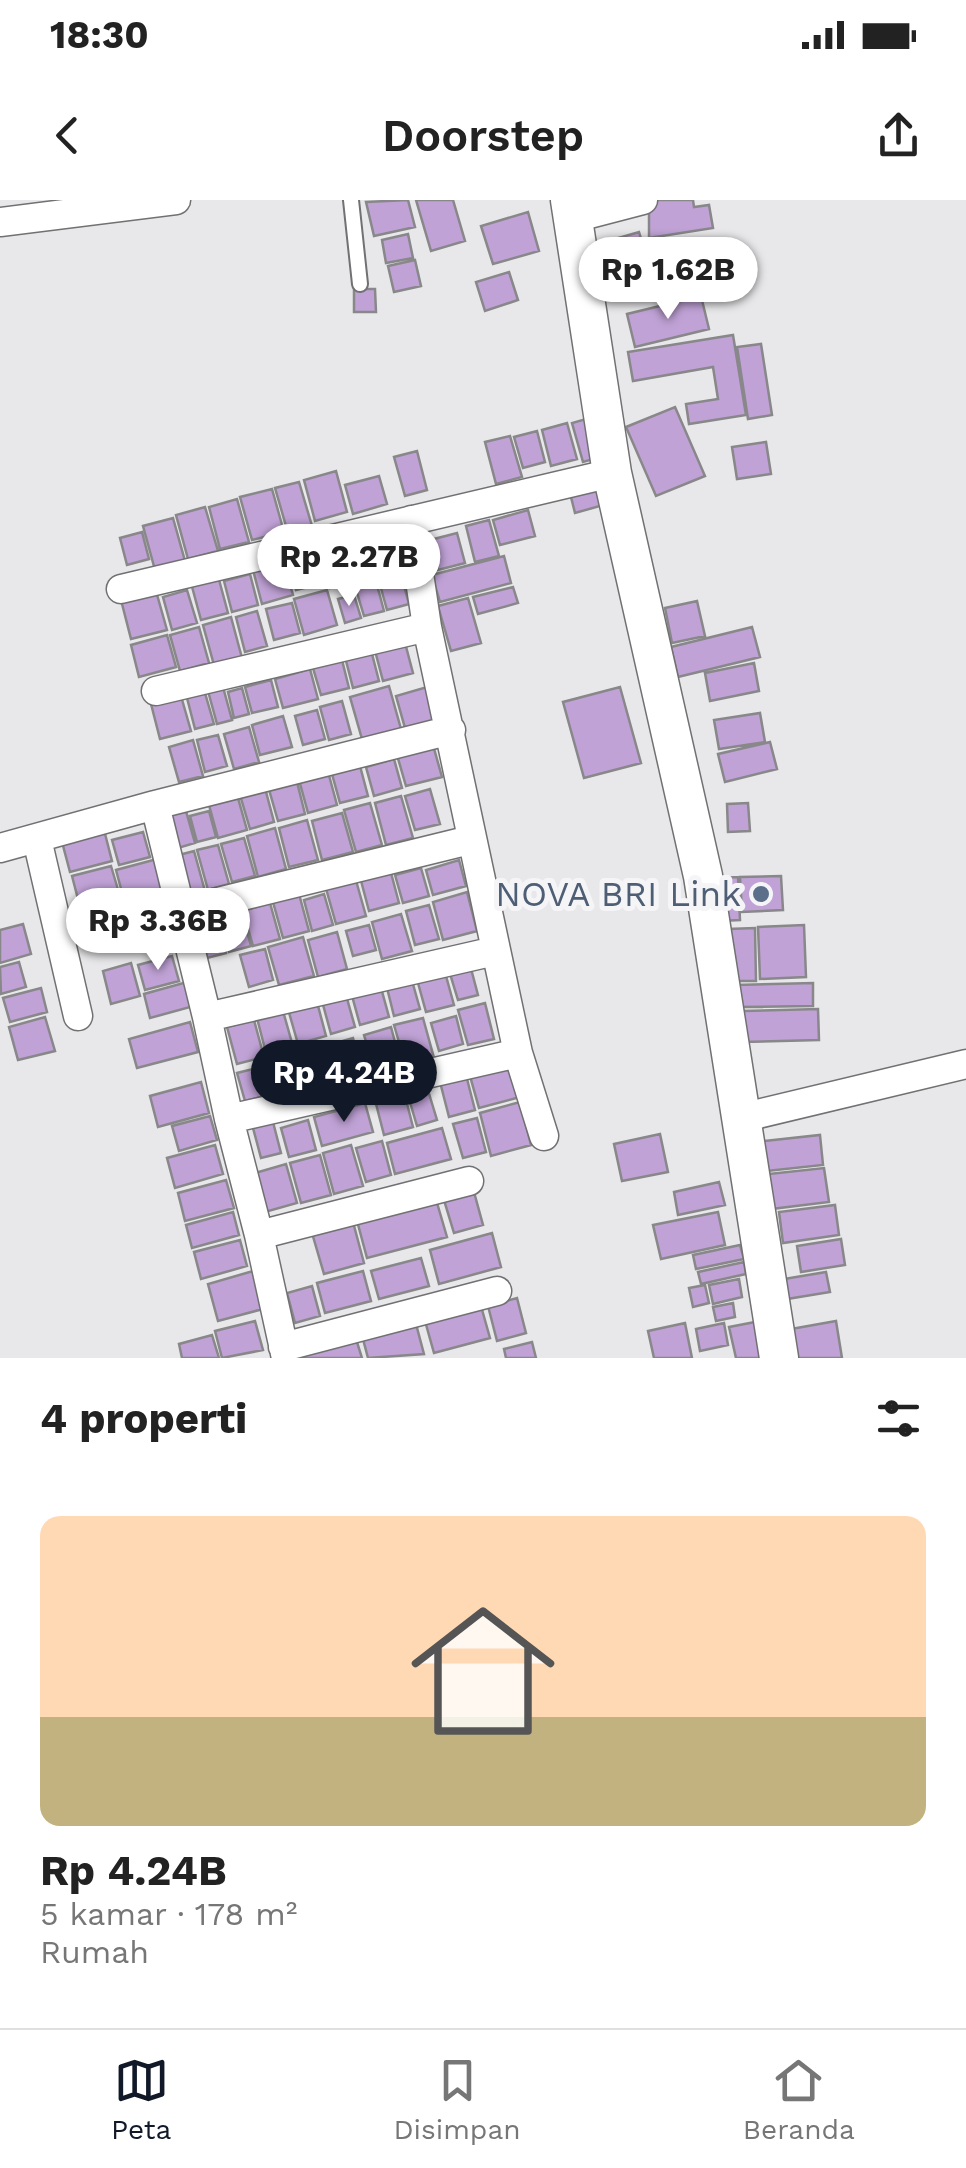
<!DOCTYPE html>
<html lang="id">
<meta charset="utf-8">
<style>
:root{--surface:#fff;--page:#f2f2f2;--text:#222;--muted:#767676;--line:#e0e0e0;--accent:#111827}
body{margin:0;font-family:"Work Sans",sans-serif;background:var(--page);color:var(--text);height:100vh;display:flex;flex-direction:column;font-size:38px;white-space:nowrap}
*{box-sizing:border-box;margin:0}
p{font-size:32px;color:var(--muted)}
.icon{flex:none;width:55px;height:55px;fill:none;stroke:currentColor;stroke-width:2;stroke-linecap:round;stroke-linejoin:round}
.map{position:relative;height:1158px;overflow:hidden}
.panel{display:flex;flex-direction:column;background:var(--surface);flex:1}
.panel>*{flex:none}
.price{position:absolute;translate:-50% -85px;padding:0 22px;border-radius:35px;background:#fff;color:#222;font-size:32px;line-height:65px;filter:drop-shadow(0 2px 5px #0008)}
.price::after{content:'';position:absolute;left:50%;top:60px;width:30px;height:22px;margin-left:-15px;background:inherit;clip-path:polygon(0 0,100% 0,50% 100%)}
.price.current{background:var(--accent);color:#fff}
ul{padding:0;list-style:none}
li{display:grid;align-content:center;gap:20px;height:530px;padding:0 40px}
li span{display:grid;place-items:center;height:310px;border-radius:20px;color:#555}
li>.icon{margin-inline-start:auto}
span .icon{width:180px;height:180px;fill:#fffc;stroke-width:1}
li b{font-size:42px}
h2{display:flex;justify-content:space-between;align-items:center;height:120px;padding:0 40px;font-size:42px}
.status{display:flex;justify-content:space-between;align-items:center;height:70px;padding:0 50px;background:var(--surface);direction:ltr}
.status svg{height:28px;fill:currentColor}
header{display:flex;justify-content:space-between;align-items:center;height:130px;padding:0 40px;background:var(--surface);font-size:45px;font-weight:600}
.dock{display:flex;justify-content:space-around;align-items:center;height:140px;border-top:2px solid var(--line);background:var(--surface);font-size:28px;color:var(--muted)}
.dock a{display:grid;justify-items:center;gap:5px}
.dock .current{color:var(--accent)}
.map>svg:first-child{display:block}
</style>
<div class="status"><b>18:30</b><svg viewBox="0 0 49 12"><path d="M0 12V9h3v3zM5 12V6h3v6zM10 12V3h3v9zM15 12V0h3v12zM26 1h20v11H26zM47 4h2v5h-2z"/></svg></div>
<header><svg class="icon" aria-label="back" viewBox="0 0 24 24"><path d="M15 5l-7 7 7 7"/></svg>Doorstep<svg class="icon" aria-label="share" viewBox="0 0 24 24"><path d="M12 15V3M7 8l5-5 5 5M5 13v7h14v-7"/></svg></header>
<div class="map">
<svg width="966" height="1158" viewBox="0 0 966 1158">
<rect width="100%" height="100%" fill="#e8e8ea"/>
<path fill="#c0a2d6" stroke="#888789" stroke-width="2.5" d="M408,0L415,27L374,36L366,2Z
M416,0H453L465,41L431,51Z
M649,0H693L694,7L709,5L713,28L649,38Z
M528,12L539,51L493,64L481,26Z
M639,32L649,65L615,76L604,42Z
M408,34L413,58L386,63L382,40Z
M726,48L735,82L660,101L651,68Z
M415,60L421,86L394,92L388,66Z
M509,72L518,100L485,111L476,82Z
M354,89H375L376,112H354Z
M701,96L709,129L635,147L627,114Z
M733,135L746,215L689,224L686,204L718,199L713,167L633,181L628,152Z
M761,144L772,215L748,219L737,147Z
M675,207L705,276L656,296L626,227Z
M593,217L604,256L583,262L572,223Z
M567,223L577,259L551,266L542,230Z
M537,231L545,262L523,268L514,237Z
M510,236L522,277L496,284L485,242Z
M766,242L771,274L737,279L732,247Z
M417,251L427,290L405,296L394,257Z
M336,271L347,312L315,321L304,280Z
M379,276L387,304L353,314L345,285Z
M299,282L312,326L288,333L275,288Z
M602,284L607,304L575,313L570,293Z
M272,289L284,332L252,340L240,297Z
M237,299L249,342L220,349L209,307Z
M205,307L218,351L188,359L176,315Z
M528,310L535,336L500,345L493,320Z
M173,318L185,361L155,370L143,326Z
M489,320L499,356L475,362L466,326Z
M142,332L149,359L127,365L120,338Z
M457,333L465,363L438,370L430,340Z
M394,338L402,368L381,374L372,343Z
M345,343L356,381L330,388L320,350Z
M370,344L377,373L359,378L351,349Z
M311,352L320,384L296,390L287,359Z
M504,356L511,383L440,402L432,375Z
M283,361L293,395L262,404L253,370Z
M250,374L258,405L232,412L224,381Z
M401,375L409,404L387,410L379,381Z
M218,376L228,413L201,420L191,383Z
M376,381L384,411L364,416L355,386Z
M513,387L518,403L478,414L473,397Z
M187,390L197,423L172,430L163,397Z
M327,390L337,425L304,435L294,399Z
M156,391L167,430L131,439L121,400Z
M354,395L361,418L345,423L338,399Z
M468,398L481,443L451,451L438,406Z
M697,401L705,436L672,443L665,408Z
M292,403L300,433L274,440L266,409Z
M257,411L267,446L245,452L236,417Z
M231,417L242,458L214,465L203,425Z
M199,427L209,463L180,471L170,435Z
M752,427L760,457L678,477L671,447Z
M167,435L176,467L139,477L131,445Z
M404,439L413,473L383,481L374,447Z
M371,450L379,481L353,488L345,457Z
M342,460L349,488L321,495L313,468Z
M754,463L759,491L710,501L705,473Z
M310,469L318,499L283,508L275,479Z
M271,480L278,507L252,513L245,487Z
M389,486L401,529L362,539L350,497Z
M223,487L232,520L217,524L208,491Z
M427,487L436,520L405,528L396,496Z
M620,487L641,563L584,578L563,502Z
M242,488L249,514L234,518L228,492Z
M205,493L214,524L195,529L187,498Z
M181,496L191,531L160,539L151,504Z
M342,501L351,534L329,540L320,507Z
M317,510L325,539L303,545L295,516Z
M760,513L765,542L719,549L714,520Z
M283,516L292,547L260,555L252,525Z
M249,527L259,562L234,569L224,534Z
M218,535L227,566L205,572L197,540Z
M193,540L203,576L179,582L169,547Z
M770,542L777,569L725,582L718,554Z
M433,545L442,577L406,586L397,555Z
M394,559L402,588L374,596L366,567Z
M360,566L368,596L340,603L332,574Z
M327,568L337,605L308,613L298,576Z
M296,578L305,614L278,621L268,586Z
M265,588L274,622L250,629L240,595Z
M430,589L440,624L415,630L405,596Z
M401,596L413,638L386,645L375,603Z
M238,598L247,630L218,638L209,605Z
M370,603L382,645L356,652L344,610Z
M748,603L750,631L728,632L727,604Z
M184,604L195,643L178,648L168,609Z
M209,611L216,637L197,642L190,616Z
M342,613L353,652L322,660L312,621Z
M307,620L318,660L289,667L279,628Z
M103,626L112,661L70,672L61,638Z
M275,628L286,669L258,677L247,636Z
M143,632L150,657L119,665L112,640Z
M244,638L255,676L232,682L221,644Z
M218,645L229,684L208,690L197,650Z
M194,651L205,691L189,695L179,655Z
M157,659L165,688L124,700L116,670Z
M459,660L466,686L433,695L426,670Z
M111,666L119,693L79,703L72,676Z
M421,668L429,696L403,703L395,675Z
M390,669L399,703L369,711L360,677Z
M781,676L783,710L742,712L740,677Z
M355,677L366,716L336,724L325,685Z
M738,677L740,720L721,721L719,678Z
M467,692L477,731L443,740L433,702Z
M299,694L309,731L283,738L273,702Z
M324,694L333,725L312,731L304,700Z
M156,695L162,719L131,728L124,703Z
M119,699L127,729L85,741L77,710Z
M270,703L280,739L253,746L243,711Z
M429,705L439,739L415,745L406,711Z
M240,706L251,746L229,752L218,712Z
M216,714L226,753L207,758L197,719Z
M401,714L412,751L382,759L372,722Z
M23,724L31,754L0,763V730Z
M369,725L376,750L353,756L346,731Z
M804,725L806,777L760,779L758,727Z
M755,728L756,781H729L728,729Z
M337,732L347,769L318,777L308,740Z
M303,737L314,776L279,785L268,747Z
M265,749L273,780L249,787L240,755Z
M172,756L179,781L145,790L138,765Z
M469,761L478,795L458,800L448,767Z
M19,762L26,787L1,794L0,767Z
M131,763L140,796L111,804L103,771Z
M443,765L454,805L426,812L415,772Z
M411,777L420,809L394,816L386,784Z
M187,782L194,806L150,818L144,794Z
M813,783V806L737,807L736,785Z
M380,784L389,817L360,825L351,792Z
M41,788L47,812L10,822L3,798Z
M346,795L355,827L331,834L322,801Z
M317,802L326,836L298,844L288,809Z
M485,803L494,839L468,845L458,810Z
M818,809L819,840L742,842V811Z
M283,811L294,850L267,857L257,818Z
M456,816L463,844L439,851L431,823Z
M45,817L55,851L18,860L9,827Z
M423,818L434,858L406,866L394,825Z
M254,820L264,857L237,864L227,827Z
M190,822L198,852L137,868L129,839Z
M391,827L400,861L374,868L364,835Z
M353,838L362,871L337,878L328,845Z
M324,845L333,880L310,887L300,851Z
M288,860L294,884L267,892L260,867Z
M511,864L520,897L479,908L470,876Z
M257,868L265,896L245,901L237,873Z
M466,875L475,910L449,917L440,882Z
M201,882L209,913L158,927L150,896Z
M427,887L437,920L417,926L407,892Z
M404,892L413,927L384,935L375,900Z
M520,902L531,945L491,956L480,913Z
M365,903L373,932L322,946L314,917Z
M210,916L217,940L179,951L172,926Z
M477,918L486,952L463,958L453,924Z
M308,920L316,950L289,957L281,928Z
M273,922L281,953L261,958L253,928Z
M442,928L451,959L395,974L387,943Z
M660,934L668,972L622,981L614,944Z
M820,935L823,965L758,972L755,942Z
M382,941L391,975L366,982L356,948Z
M215,945L223,974L175,988L167,958Z
M351,945L363,986L334,994L323,953Z
M320,955L331,995L301,1003L290,963Z
M286,964L297,1003L265,1012L255,973Z
M824,968L829,1002L763,1010L759,975Z
M226,980L234,1008L185,1021L178,993Z
M719,982L725,1005L678,1015L674,992Z
M474,992L483,1025L454,1033L444,1000Z
M435,996L447,1037L367,1058L356,1017Z
M835,1005L839,1035L783,1043L779,1012Z
M233,1012L239,1035L192,1048L186,1025Z
M718,1012L725,1045L661,1059L653,1025Z
M353,1022L364,1063L324,1074L312,1033Z
M492,1033L501,1067L439,1084L430,1050Z
M841,1039L845,1065L801,1072L797,1046Z
M240,1040L247,1066L201,1079L194,1052Z
M740,1045L744,1059L696,1069L693,1055Z
M421,1058L429,1086L379,1099L371,1071Z
M744,1062L746,1074L701,1084L698,1072Z
M253,1071L263,1109L218,1121L208,1084Z
M363,1071L371,1101L325,1113L317,1083Z
M826,1072L830,1092L781,1100L778,1080Z
M739,1079L742,1097L713,1104L709,1085Z
M705,1085L709,1103L693,1107L689,1088Z
M312,1086L320,1116L295,1123L287,1093Z
M517,1098L526,1133L497,1141L488,1106Z
M733,1103L735,1117L716,1121L713,1107Z
M481,1106L490,1138L434,1153L425,1121Z
M255,1121L263,1150L222,1158L215,1131Z
M836,1121L842,1158H796L791,1129Z
M755,1122L763,1158H736L729,1127Z
M685,1123L692,1158H654L648,1131Z
M724,1123L728,1145L700,1151L696,1129Z
M416,1124L424,1154L368,1158L363,1139Z
M212,1135L219,1158H182L179,1144Z
M356,1139L362,1158H303L302,1153Z
M532,1142L536,1158H506L504,1149Z"/>
<g fill="none" stroke-linecap="round" stroke-linejoin="round">
<defs>
<path id="lane" d="M351,0L360,84"/>
<path id="street" d="M574,18L643,0
M0,22L176,0
M411,320L427,427L518,853L229,919L207,817L495,751
M121,389L612,273
M156,491L427,427
M37,639L78,816
M0,648L155,605
M181,711L155,605L451,530
M207,817L181,711L470,640
M518,853L544,936
M741,918L966,864
M229,919L259,1035L469,981
M259,1035L286,1158
M283,1147L497,1091"/>
<path id="secondary" d="M570,0L612,273L703,676L779,1158"/>
</defs>
<use href="#lane" stroke="#717173" stroke-width="18"/>
<use href="#street" stroke="#717173" stroke-width="31"/>
<use href="#secondary" stroke="#717173" stroke-width="41"/>
<use href="#lane" stroke="#fff" stroke-width="14"/>
<use href="#street" stroke="#fff" stroke-width="28"/>
<use href="#secondary" stroke="#fff" stroke-width="38"/>
</g>
<circle fill="#5c6f8a" stroke="#f5f5f7" stroke-width="4" cx="761" cy="694" r="10"/>
<g text-anchor="middle" stroke-width="10" stroke-linejoin="round" paint-order="stroke">
<g font-size="35" fill="#4e5e75" stroke="#f5f5f7" text-anchor="end">
<text x="741" y="706">NOVA BRI Link</text>
</g>
</g>
</svg>
<b class="price" style="left:668px;top:122px">Rp 1.62B</b>
<b class="price" style="left:349px;top:409px">Rp 2.27B</b>
<b class="price" style="left:158px;top:773px">Rp 3.36B</b>
<b class="price current" style="left:344px;top:925px">Rp 4.24B</b>
</div>
<section class="panel">
<h2>4 properti<svg class="icon" aria-label="filters" viewBox="0 0 24 24"><path d="M4 7h16M4 17h16"/><circle cx="9" cy="7" r="2"/><circle cx="15" cy="17" r="2"/></svg></h2>
<ul>
<li><span style="background:linear-gradient(#ffd9b3 65%,#c2b280 0)"><svg class="icon" aria-label="home" viewBox="0 0 24 24"><path d="M3 11l9-7 9 7M6 9v11h12V9"/></svg></span><div><b>Rp 4.24B</b><p>5 kamar · 178 m²</p><p>Rumah</p></div></li>
</ul>
</section>
<nav class="dock">
<a class="current"><svg class="icon" aria-label="map" viewBox="0 0 24 24"><path d="M3 6l6-2 6 2 6-2v14l-6 2-6-2-6 2zM9 4v14M15 6v14"/></svg>Peta</a>
<a><svg class="icon" aria-label="saved" viewBox="0 0 24 24"><path d="M7 4h10v16l-5-4-5 4z"/></svg>Disimpan</a>
<a><svg class="icon" aria-label="home" viewBox="0 0 24 24"><path d="M3 11l9-7 9 7M6 9v11h12V9"/></svg>Beranda</a>
</nav>
